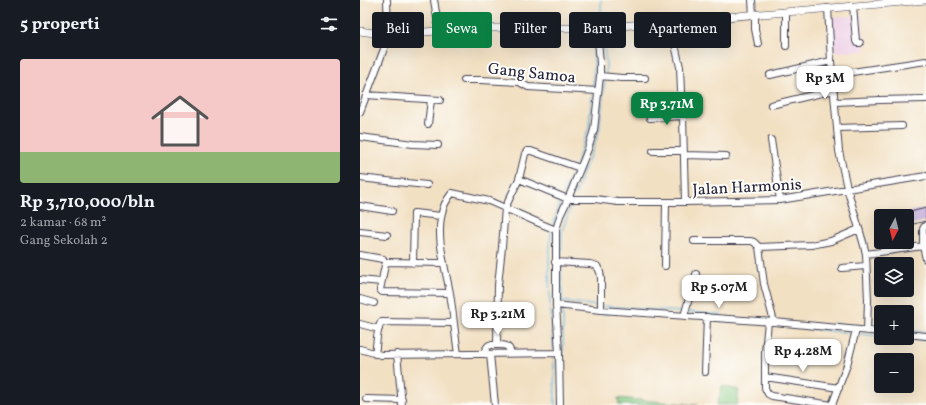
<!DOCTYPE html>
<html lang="id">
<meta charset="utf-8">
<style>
:root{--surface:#171b24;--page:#20242c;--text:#f1f3f6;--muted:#9ea1a6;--line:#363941;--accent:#0b8043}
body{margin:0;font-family:Vollkorn,serif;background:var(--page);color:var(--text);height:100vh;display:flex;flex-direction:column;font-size:15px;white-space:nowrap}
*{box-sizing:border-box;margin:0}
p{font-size:13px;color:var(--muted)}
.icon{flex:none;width:22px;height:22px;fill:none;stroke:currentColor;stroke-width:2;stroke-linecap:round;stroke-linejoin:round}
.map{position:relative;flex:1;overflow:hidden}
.panel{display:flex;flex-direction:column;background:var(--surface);width:360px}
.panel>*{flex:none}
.hud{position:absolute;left:12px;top:12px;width:380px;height:36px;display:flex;gap:8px}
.needle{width:26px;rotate:187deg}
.controls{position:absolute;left:514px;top:209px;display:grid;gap:8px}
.controls a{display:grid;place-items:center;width:40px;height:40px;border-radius:4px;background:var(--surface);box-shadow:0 4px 16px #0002;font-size:20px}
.price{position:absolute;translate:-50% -34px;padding:0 9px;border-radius:8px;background:#fff;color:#222;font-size:13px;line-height:26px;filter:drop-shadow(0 1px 2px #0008)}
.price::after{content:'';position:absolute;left:50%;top:24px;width:12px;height:9px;margin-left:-6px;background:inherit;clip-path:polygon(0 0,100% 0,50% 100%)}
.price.selected{background:var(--accent);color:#fff}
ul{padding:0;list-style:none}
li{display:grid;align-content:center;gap:8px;height:212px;padding:0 20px}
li+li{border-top:1px solid var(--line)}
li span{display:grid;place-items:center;height:124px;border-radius:4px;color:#555}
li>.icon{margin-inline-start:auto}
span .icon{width:72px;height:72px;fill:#fffc;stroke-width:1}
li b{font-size:17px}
h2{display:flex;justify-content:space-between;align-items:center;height:48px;padding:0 20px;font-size:17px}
.chip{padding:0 14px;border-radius:4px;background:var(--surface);box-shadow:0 4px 16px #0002;font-size:14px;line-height:36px}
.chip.selected{background:var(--accent);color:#fff}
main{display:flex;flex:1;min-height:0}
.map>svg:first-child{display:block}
</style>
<main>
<section class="panel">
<h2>5 properti<svg class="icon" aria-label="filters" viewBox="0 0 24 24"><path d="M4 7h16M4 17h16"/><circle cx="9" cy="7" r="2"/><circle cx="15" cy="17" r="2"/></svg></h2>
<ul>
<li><span style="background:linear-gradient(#f6c9c9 75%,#8fb573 0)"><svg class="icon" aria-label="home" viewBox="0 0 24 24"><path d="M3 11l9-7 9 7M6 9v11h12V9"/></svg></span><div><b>Rp 3,710,000/bln</b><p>2 kamar · 68 m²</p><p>Gang Sekolah 2</p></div></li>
</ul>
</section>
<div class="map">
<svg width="566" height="405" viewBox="0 0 566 405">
<rect width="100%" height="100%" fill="#fdfcf7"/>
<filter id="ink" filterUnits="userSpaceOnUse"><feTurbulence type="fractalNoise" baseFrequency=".025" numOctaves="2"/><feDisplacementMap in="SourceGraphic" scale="8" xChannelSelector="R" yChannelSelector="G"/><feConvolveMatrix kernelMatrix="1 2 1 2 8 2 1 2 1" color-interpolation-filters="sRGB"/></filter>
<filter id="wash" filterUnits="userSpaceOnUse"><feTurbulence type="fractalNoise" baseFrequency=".012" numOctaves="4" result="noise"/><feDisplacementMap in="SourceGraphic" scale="16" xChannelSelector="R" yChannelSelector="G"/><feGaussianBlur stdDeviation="0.9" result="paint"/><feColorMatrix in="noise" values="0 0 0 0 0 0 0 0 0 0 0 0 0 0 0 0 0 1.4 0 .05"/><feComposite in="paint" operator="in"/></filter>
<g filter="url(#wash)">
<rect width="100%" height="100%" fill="#f2e0c3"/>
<path fill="#eed0e7" d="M502,15L505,51L475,52L471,18Z"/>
<path fill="#83c882" stroke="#52755e" d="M362,386L379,390L377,405H357Z
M258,398L338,405H259Z"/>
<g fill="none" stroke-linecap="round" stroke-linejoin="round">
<path stroke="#5db1d9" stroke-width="1.5" d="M235,25L241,24V0
M233,32L234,65L233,88
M242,32L246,62V74
M216,165L229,128L232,93
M203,195L215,167
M215,195L224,169L232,151L239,131L245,78
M193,225L201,200
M191,231L189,262L190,305L194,349
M201,259L202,231L212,203
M201,265L202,301L238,306
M243,306L321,312
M207,309L249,314
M327,312L361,315
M472,324L502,326
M438,327L490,333
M513,327L521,328
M547,330L566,332
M501,334L521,336
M545,338L566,340
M194,355L195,405
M203,405V309H204"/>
</g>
<g id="blocks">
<path fill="#b596d4" d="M302,30L305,43L295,45L294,31Z
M566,208V221L549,225L546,213Z"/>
</g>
</g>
<g filter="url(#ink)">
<use href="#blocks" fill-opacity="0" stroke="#413e4f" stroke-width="1"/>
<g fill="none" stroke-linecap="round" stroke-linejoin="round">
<defs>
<path id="minor" d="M74,0L79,31
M392,0L393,15
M493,6L496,41L497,43H500
M468,8L471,61L479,151L487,188L503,242L506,254L508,300L507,331
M395,15V29L398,44
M313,22L316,49L320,67L321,92V102L323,116L325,202
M426,46V12
M410,75L471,61
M472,75L566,61
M240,76L262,78H285
M104,80H121L159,82L168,87L238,91
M6,95L80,100
M475,102L520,100L566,99
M411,105L474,90
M0,112L27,41L28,35L27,0
M290,118L323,116
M68,124L71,100
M477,128L542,126
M0,137L53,144L78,145
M411,140L420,200
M293,151H324
M324,155L366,156
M0,178L36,182L67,185
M159,179L208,199H235L258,202H325L420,200L566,176
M0,206L32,211
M566,225L564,227L563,229V246L566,259
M0,232L27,235
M334,241H391L394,242L399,247
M506,254L563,246
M0,255L23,259
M195,262L230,264L237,266L240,272L241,278V310
M53,263L54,213L81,216
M84,263L27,262L25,265L20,290L22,292L90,293
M305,266L306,202
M482,268L506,266
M0,280L21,282
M0,299L14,303
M196,305L241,310L414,322L521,332
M324,316L336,274
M408,322L405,352V388L408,394L412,396L472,405
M414,322L404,284L399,247L451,245L471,241L499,229
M0,324L19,329
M547,334L566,336
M137,345L138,285L142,247L145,208L159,179L165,154L167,151H171L220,168
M0,349L21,355L199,353
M15,354C17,344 16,331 21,322L94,323
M37,354L42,405
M98,354C95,334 93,313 90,293C85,266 74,232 84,206C86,201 89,197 92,193L129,201L179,223L196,230
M124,354C125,351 126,347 129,345C131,345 134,345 136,345C143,345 149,344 151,353
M130,354L135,405
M345,372L347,317
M405,377L479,388
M6,399L42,400
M200,405L199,353L196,305V230L200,216L208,199L228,149L234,130L240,76V63L237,28
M472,405L487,365L496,330"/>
<path id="tertiary" d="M0,31L28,35L113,28H237L566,0"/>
</defs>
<use href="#minor" stroke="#413e4f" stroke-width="8"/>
<use href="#tertiary" stroke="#413e4f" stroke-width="8"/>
<use href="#minor" stroke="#fff" stroke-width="6"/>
<use href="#tertiary" stroke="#fff" stroke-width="7"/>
</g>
</g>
<g text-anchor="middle" stroke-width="4" stroke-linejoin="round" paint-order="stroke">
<g font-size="16" fill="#22223b" stroke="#fdfcf7">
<text transform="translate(172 72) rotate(6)" y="6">Gang Samoa</text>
<text transform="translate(387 186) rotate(-3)" y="6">Jalan Harmonis</text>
</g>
</g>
</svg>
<div class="controls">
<a><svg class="needle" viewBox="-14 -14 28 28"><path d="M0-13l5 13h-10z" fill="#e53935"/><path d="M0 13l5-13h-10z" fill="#9ea1a6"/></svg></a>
<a><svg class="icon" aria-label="layers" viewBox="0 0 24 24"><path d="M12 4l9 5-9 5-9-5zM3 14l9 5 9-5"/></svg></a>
<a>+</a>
<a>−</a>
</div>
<b class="price" style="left:465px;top:100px">Rp 3M</b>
<b class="price selected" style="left:307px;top:126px">Rp 3.71M</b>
<b class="price" style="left:359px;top:309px">Rp 5.07M</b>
<b class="price" style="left:138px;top:336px">Rp 3.21M</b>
<b class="price" style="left:443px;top:373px">Rp 4.28M</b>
<div class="hud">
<a class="chip">Beli</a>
<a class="chip selected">Sewa</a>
<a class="chip">Filter</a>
<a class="chip">Baru</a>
<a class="chip">Apartemen</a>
</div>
</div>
</main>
